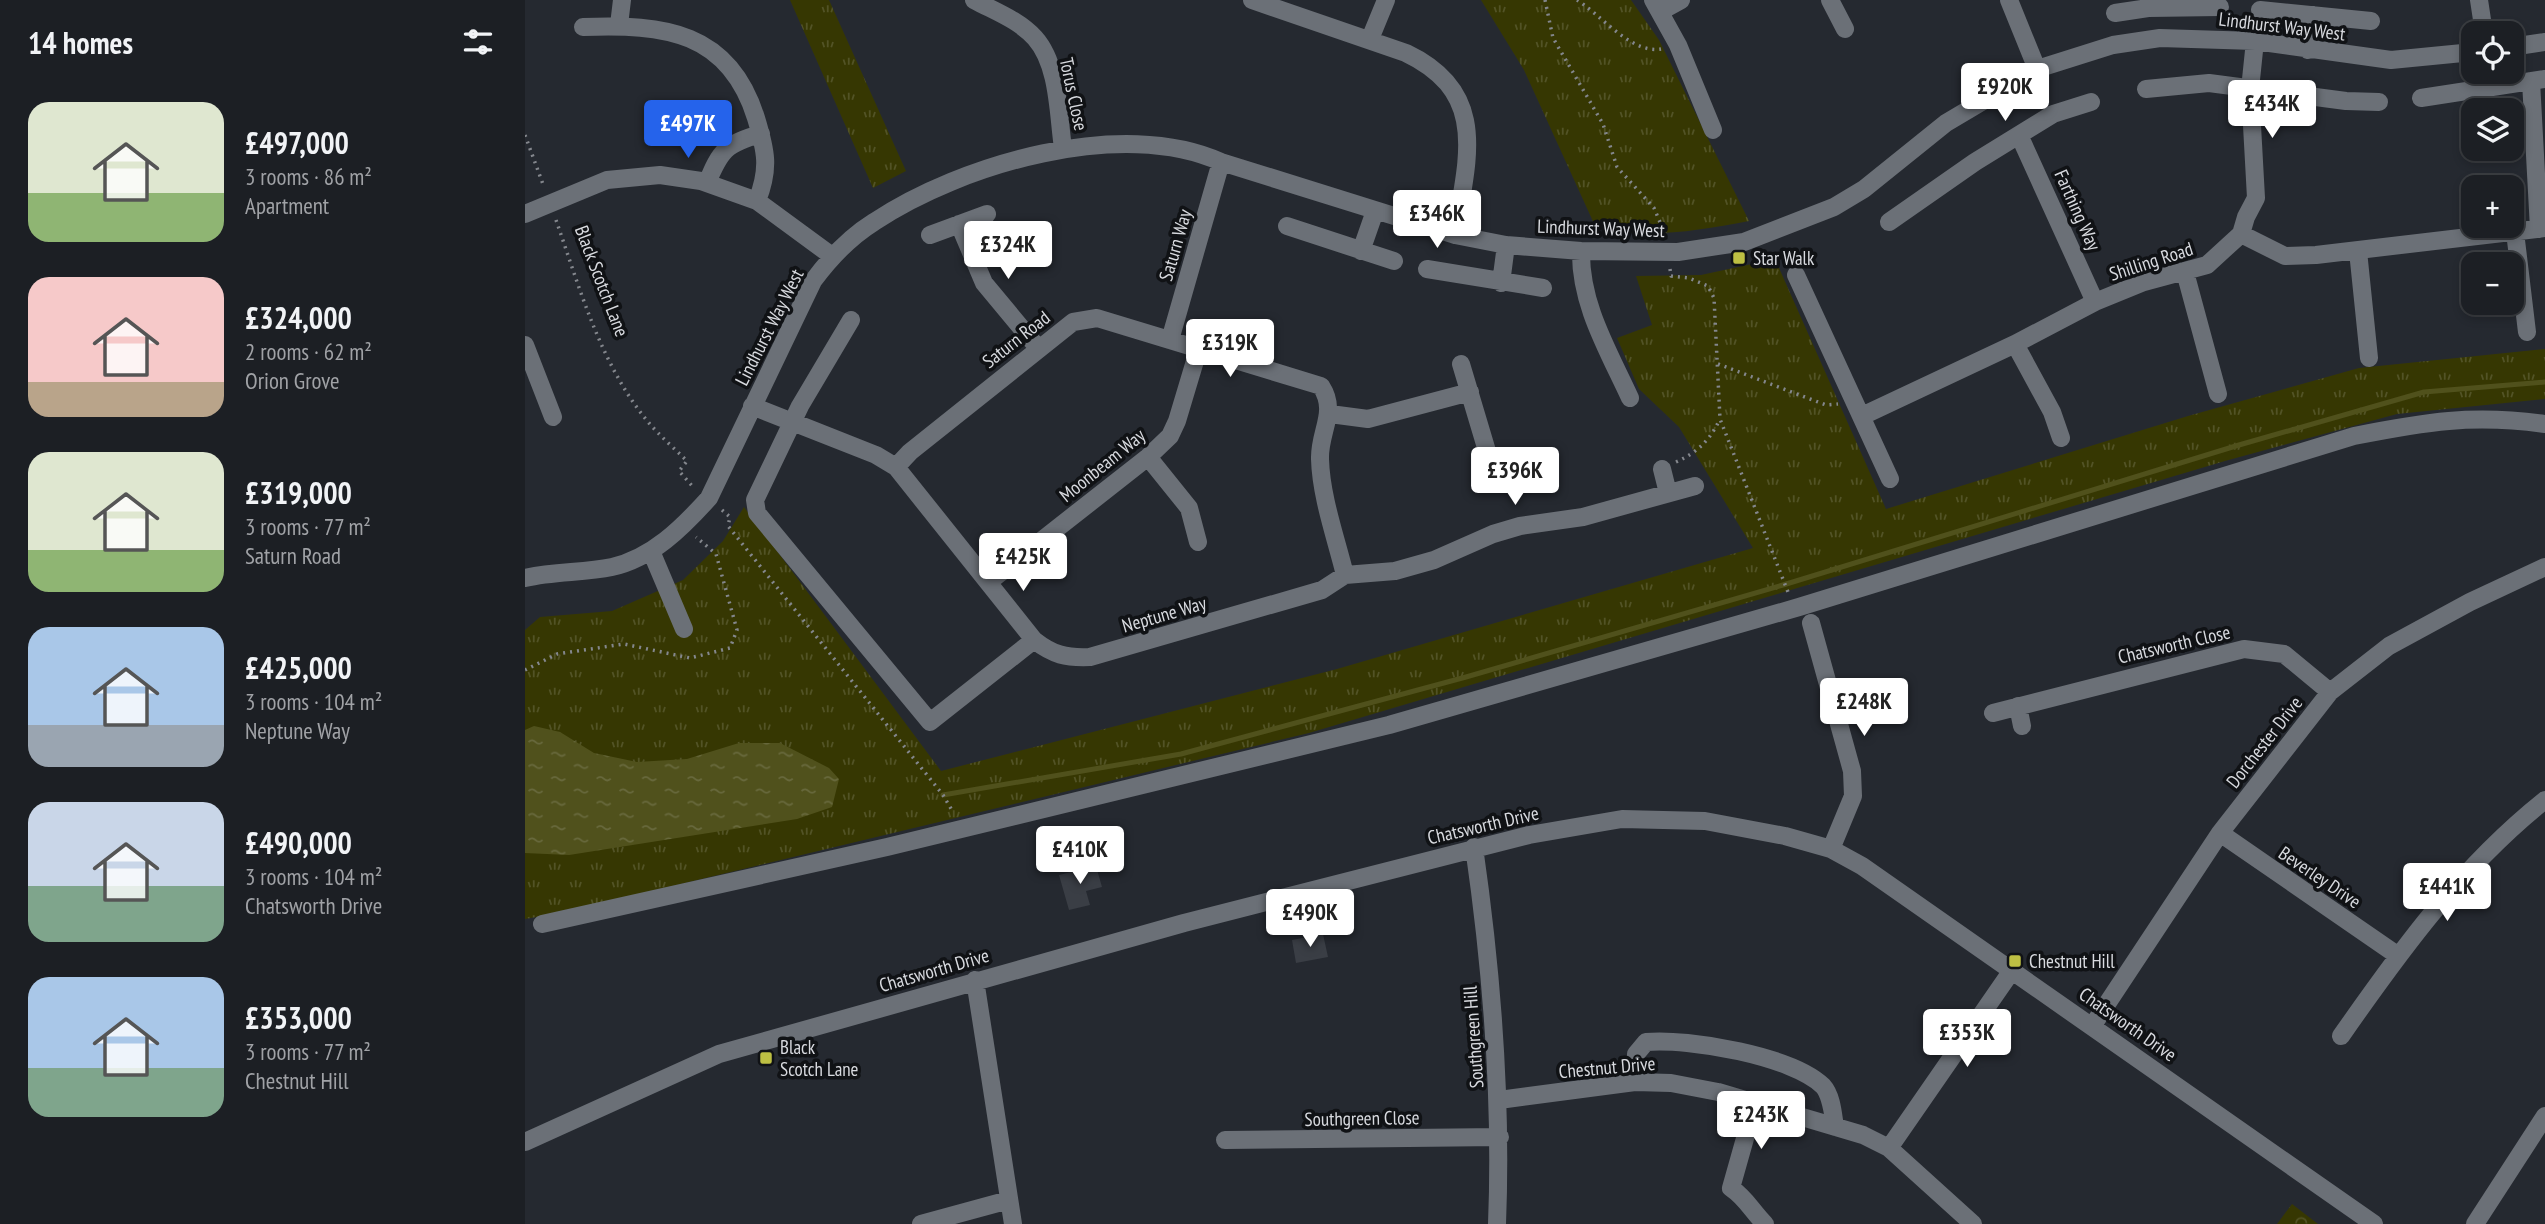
<!DOCTYPE html>
<meta charset="utf-8">
<style>
:root{--surface:#1c1f24;--page:#25272c;--text:#f1f3f6;--muted:#a0a2a6;--line:#3a3d41;--accent:#2563eb}
body{margin:0;font-family:"PT Sans Narrow",sans-serif;background:var(--page);color:var(--text);height:100vh;display:flex;flex-direction:column;font-size:26px;white-space:nowrap}
*{box-sizing:border-box;margin:0}
p{font-size:23px;color:var(--muted)}
.icon{flex:none;width:38px;height:38px;fill:none;stroke:currentColor;stroke-width:2;stroke-linecap:round;stroke-linejoin:round}
.map{position:relative;flex:1;overflow:hidden}
.drawer{display:flex;flex-direction:column;background:var(--surface);width:525px}
.drawer>*{flex:none}
.tools{position:absolute;left:1936px;top:21px;display:grid;gap:14px}
.tools a{display:grid;place-items:center;width:63px;height:63px;border-radius:14px;background:var(--surface);box-shadow:0 4px 10px #0003,0 0 0 2px var(--line);font-size:35px}
.price{position:absolute;translate:-50% -60px;padding:0 16px;border-radius:7px;background:#fff;color:#222;font-size:23px;line-height:46px;filter:drop-shadow(0 2px 4px #0008)}
.price::after{content:'';position:absolute;left:50%;top:42px;width:21px;height:16px;margin-left:-10px;background:inherit;clip-path:polygon(0 0,100% 0,50% 100%)}
.price.active{background:var(--accent);color:#fff}
ul{padding:0;list-style:none}
li{display:flex;align-items:center;gap:21px;height:175px;padding:0 28px}
li span{display:grid;place-items:center;flex:none;width:196px;height:140px;border-radius:21px;color:#555}
li>.icon{margin-inline-start:auto}
span .icon{width:84px;height:84px;fill:#fffc;stroke-width:1}
li b{font-size:30px}
h2{display:flex;justify-content:space-between;align-items:center;height:84px;padding:0 28px;font-size:30px}
main{display:flex;flex:1;min-height:0}
.map>svg:first-child{display:block}
</style>
<main>
<section class="drawer">
<h2>14 homes<svg class="icon" aria-label="filters" viewBox="0 0 24 24"><path d="M4 7h16M4 17h16"/><circle cx="9" cy="7" r="2"/><circle cx="15" cy="17" r="2"/></svg></h2>
<ul>
<li><span style="background:linear-gradient(#dfe7d0 65%,#8fb573 0)"><svg class="icon" aria-label="home" viewBox="0 0 24 24"><path d="M3 11l9-7 9 7M6 9v11h12V9"/></svg></span><div><b>£497,000</b><p>3 rooms · 86 m²</p><p>Apartment</p></div></li>
<li><span style="background:linear-gradient(#f6c9c9 75%,#b9a48a 0)"><svg class="icon" aria-label="home" viewBox="0 0 24 24"><path d="M3 11l9-7 9 7M6 9v11h12V9"/></svg></span><div><b>£324,000</b><p>2 rooms · 62 m²</p><p>Orion Grove</p></div></li>
<li><span style="background:linear-gradient(#dfe7d0 70%,#8fb573 0)"><svg class="icon" aria-label="home" viewBox="0 0 24 24"><path d="M3 11l9-7 9 7M6 9v11h12V9"/></svg></span><div><b>£319,000</b><p>3 rooms · 77 m²</p><p>Saturn Road</p></div></li>
<li><span style="background:linear-gradient(#a9c7e8 70%,#9aa5b1 0)"><svg class="icon" aria-label="home" viewBox="0 0 24 24"><path d="M3 11l9-7 9 7M6 9v11h12V9"/></svg></span><div><b>£425,000</b><p>3 rooms · 104 m²</p><p>Neptune Way</p></div></li>
<li><span style="background:linear-gradient(#c9d6e8 60%,#7fa58c 0)"><svg class="icon" aria-label="home" viewBox="0 0 24 24"><path d="M3 11l9-7 9 7M6 9v11h12V9"/></svg></span><div><b>£490,000</b><p>3 rooms · 104 m²</p><p>Chatsworth Drive</p></div></li>
<li><span style="background:linear-gradient(#a9c7e8 65%,#7fa58c 0)"><svg class="icon" aria-label="home" viewBox="0 0 24 24"><path d="M3 11l9-7 9 7M6 9v11h12V9"/></svg></span><div><b>£353,000</b><p>3 rooms · 77 m²</p><p>Chestnut Hill</p></div></li>
</ul>
</section>
<div class="map">
<svg width="2020" height="1224" viewBox="0 0 2020 1224">
<defs>
<pattern id="grass-tufts" width="24" height="20" patternUnits="userSpaceOnUse" patternTransform="scale(1.75)"><rect width="24" height="20" fill="#363702"/><path d="M3 7l-1-3M5 7V3M7 7l1-3M15 17l-1-3M17 17v-4M19 17l1-3" fill="none" stroke="#525326"/></pattern>
<pattern id="forest-crowns" width="20" height="18" patternUnits="userSpaceOnUse" patternTransform="scale(1.75)"><rect width="20" height="18" fill="#363702"/><path d="M2 6a3 3 0 1 1 6 0M12 15a3 3 0 1 1 6 0" fill="none" stroke="#525326"/></pattern>
<pattern id="water-ripples" width="26" height="14" patternUnits="userSpaceOnUse" patternTransform="scale(1.75)"><rect width="26" height="14" fill="#50511c"/><path d="M2 4q2-2 4 0t4 0M15 11q2-2 4 0t4 0" fill="none" stroke="#68693d"/></pattern>
</defs>
<rect width="100%" height="100%" fill="#252930"/>
<path fill="url(#grass-tufts)" d="M265,0H304L381,171L348,188Z
M956,0H1106L1134,40L1224,221C1171,231 1125,239 1071,228L999,70Z
M1250,259L1361,509L1663,416L1834,368L2020,349V399L1872,414L1700,461L784,733L35,913L0,919V630L15,617L87,611L158,580L198,541L219,507L416,771L812,669L1228,548L1154,427L1114,389L1092,338L1127,325L1111,276L1176,275Z"/>
<path fill="url(#forest-crowns)" d="M1767,1204L1793,1224H1752Z"/>
<path fill="url(#water-ripples)" d="M9,726L35,732L69,753L112,762L162,759L214,743H255L304,768L314,779L307,807L272,819L44,855L0,853V730Z"/>
<g fill="none" stroke-linecap="round" stroke-linejoin="round">
<path stroke="#50511c" stroke-width="5" d="M418,795L656,754L941,677L1258,585L1714,445L1899,392L2020,382"/>
</g>
<path fill="#3a3e45" d="M571,866L577,887L561,891L565,905L544,910L534,875Z
M798,934L803,957L771,963L767,940Z"/>
<g fill="none" stroke-linecap="round" stroke-linejoin="round">
<path stroke="#84878d" stroke-width="3.5" stroke-dasharray="2 5" stroke-linecap="butt" d="M1020,0L1028,38L1078,124L1092,167L1129,208L1140,234
M1052,0C1075,14 1106,54 1136,49
M0,135L19,187
M31,220C55,289 76,366 124,423C136,437 150,449 162,461L154,471L169,488
M1145,269L1146,276L1164,278L1183,286L1189,298L1195,419L1263,592
M1193,364L1301,405L1313,404
M1151,462C1173,452 1185,440 1195,419
M197,510L205,517L203,526L418,795L428,812
M0,670L32,654L99,644L165,658L205,648L212,630L191,554L171,537"/>
<path stroke="#6b7077" stroke-width="18" d="M449,0C469,11 494,20 510,38C534,65 533,114 538,148
M727,0L881,53C965,93 942,159 930,235
M1128,0L1153,45L1188,130
M1305,0L1320,29
M1484,0L1512,69
M1954,0L1959,33
M1735,10L1846,21
M1136,11L1156,0
M1590,13L1623,8L1695,7
M94,25L97,0
M58,27C139,24 204,31 231,118C241,151 245,168 232,201
M845,39L861,0
M1986,47L2020,42
M1783,50L1788,15
M2006,81L2014,229
M1621,89L1684,83L1821,101L1854,102
M1896,98L2020,79
M1495,137L1570,302
M182,183C195,151 201,143 236,134
M0,214L82,180L135,175L176,181L232,201L307,256
M1364,222L1450,162L1528,114L1566,102
M434,224L459,283L513,348
M762,226L869,261
M1990,232L2002,332
M1716,234L1760,256L1791,255L2020,228
M1716,234L1721,217L1731,198L1725,89L1730,41
M405,235L462,214
M836,251L850,211
M1056,251C1055,304 1083,350 1105,398
M1833,251L1844,358
M902,269L1018,288
M1660,272L1693,394
M1271,275L1365,479
M976,283L981,245
M326,320L275,406L230,500L232,513L405,722L509,640
M645,340L696,162
M1490,344L1527,412L1536,438
M0,345L28,417
M936,364L962,451
M227,406L351,455L371,467L509,640C528,655 541,658 565,657L797,590L820,575L870,571L909,560L968,534L995,526L1058,517L1170,486
M805,414L843,419L945,392
M1337,416L1490,344L1570,302L1619,282L1682,265L1716,234
M623,457L664,508L673,542
M371,467L385,452L548,322L572,318L796,386C813,412 794,431 795,459C796,497 811,538 820,575
M1137,469L1143,493
M126,551L159,629
M0,578C29,571 58,573 87,567C127,558 157,528 184,498L288,281C305,258 325,237 349,222C436,164 597,117 696,162L930,235L981,245L1056,251L1153,252L1219,242L1309,207L1339,189L1421,123L1512,69L1588,45L1635,38L1730,41L1866,60L1948,52
M465,581L623,457L645,436L652,421L673,351
M1286,623L1327,771L1328,796L1306,849
M1493,706L1497,726
M1468,713L1719,649L1759,654L1805,692
M1695,833L1872,955
M949,847C967,972 977,1098 972,1224
M17,924L362,847L864,725L1274,607L1829,436C1900,422 1947,414 2020,424
M450,980L488,1224
M1568,1025L1695,833L1805,692L1864,646L1945,602L2020,567
M1816,1036C1876,950 1937,866 2020,800
M1110,1082L1111,1054L1121,1042C1164,1038 1267,1056 1298,1086C1307,1096 1308,1115 1310,1127
M974,1100L1110,1082L1146,1083L1193,1092L1338,1135L1364,1148L1448,1224
M1230,1103L1206,1188C1221,1198 1227,1211 1240,1224
M700,1140L975,1137
M0,1142L194,1054L659,923L1004,835L1097,819L1180,821L1260,836L1306,849L1337,866L1849,1224
M1364,1148L1488,969
M396,1224L484,1200
M1950,1224L2020,1116"/>
</g>
<g fill="#bdbf43" stroke="#101215" stroke-width="2.5">
<rect x="1207" y="251" width="14" height="14" rx="3.5"/>
<rect x="1483" y="954" width="14" height="14" rx="3.5"/>
<rect x="234" y="1051" width="14" height="14" rx="3.5"/>
</g>
<g text-anchor="middle" stroke-width="7" stroke-linejoin="round" paint-order="stroke">
<g font-size="19" fill="#d8dadf" stroke="#101215">
<text transform="translate(1757 26) rotate(7)" y="7">Lindhurst Way West</text>
<text transform="translate(549 94) rotate(78)" y="7">Torus Close</text>
<text transform="translate(1553 210) rotate(66)" y="7">Farthing Way</text>
<text transform="translate(1076 228) rotate(2)" y="7">Lindhurst Way West</text>
<text transform="translate(650 245) rotate(-74)" y="7">Saturn Way</text>
<text transform="translate(1626 261) rotate(-18)" y="7">Shilling Road</text>
<text transform="translate(77 281) rotate(69)" y="7">Black Scotch Lane</text>
<text transform="translate(244 327) rotate(-63)" y="7">Lindhurst Way West</text>
<text transform="translate(491 339) rotate(-38)" y="7">Saturn Road</text>
<text transform="translate(577 465) rotate(-39)" y="7">Moonbeam Way</text>
<text transform="translate(639 614) rotate(-16)" y="7">Neptune Way</text>
<text transform="translate(1649 644) rotate(-13)" y="7">Chatsworth Close</text>
<text transform="translate(1739 742) rotate(-52)" y="7">Dorchester Drive</text>
<text transform="translate(958 825) rotate(-13)" y="7">Chatsworth Drive</text>
<text transform="translate(1795 877) rotate(34)" y="7">Beverley Drive</text>
<text transform="translate(409 970) rotate(-16)" y="7">Chatsworth Drive</text>
<text transform="translate(1603 1024) rotate(35)" y="7">Chatsworth Drive</text>
<text transform="translate(948 1037) rotate(-94)" y="7">Southgreen Hill</text>
<text transform="translate(1082 1067) rotate(-5)" y="7">Chestnut Drive</text>
<text transform="translate(837 1118) rotate(-1)" y="7">Southgreen Close</text>
</g>
<g font-size="19" fill="#d8dadf" stroke="#101215" text-anchor="start">
<text x="1228" y="265">Star Walk</text>
<text x="1504" y="968">Chestnut Hill</text>
<text x="255" y="1054">Black<tspan x="255" dy="22">Scotch Lane</tspan></text>
</g>
</g>
</svg>
<div class="tools">
<a><svg class="icon" aria-label="locate" viewBox="0 0 24 24"><circle cx="12" cy="12" r="6"/><path d="M12 2v4M12 18v4M2 12h4M18 12h4"/></svg></a>
<a><svg class="icon" aria-label="layers" viewBox="0 0 24 24"><path d="M12 4l9 5-9 5-9-5zM3 14l9 5 9-5"/></svg></a>
<a>+</a>
<a>−</a>
</div>
<b class="price" style="left:1480px;top:123px">£920K</b>
<b class="price" style="left:1747px;top:140px">£434K</b>
<b class="price active" style="left:163px;top:160px">£497K</b>
<b class="price" style="left:912px;top:250px">£346K</b>
<b class="price" style="left:483px;top:281px">£324K</b>
<b class="price" style="left:705px;top:379px">£319K</b>
<b class="price" style="left:990px;top:507px">£396K</b>
<b class="price" style="left:498px;top:593px">£425K</b>
<b class="price" style="left:1339px;top:738px">£248K</b>
<b class="price" style="left:555px;top:886px">£410K</b>
<b class="price" style="left:1922px;top:923px">£441K</b>
<b class="price" style="left:785px;top:949px">£490K</b>
<b class="price" style="left:1442px;top:1069px">£353K</b>
<b class="price" style="left:1236px;top:1151px">£243K</b>
</div>
</main>
